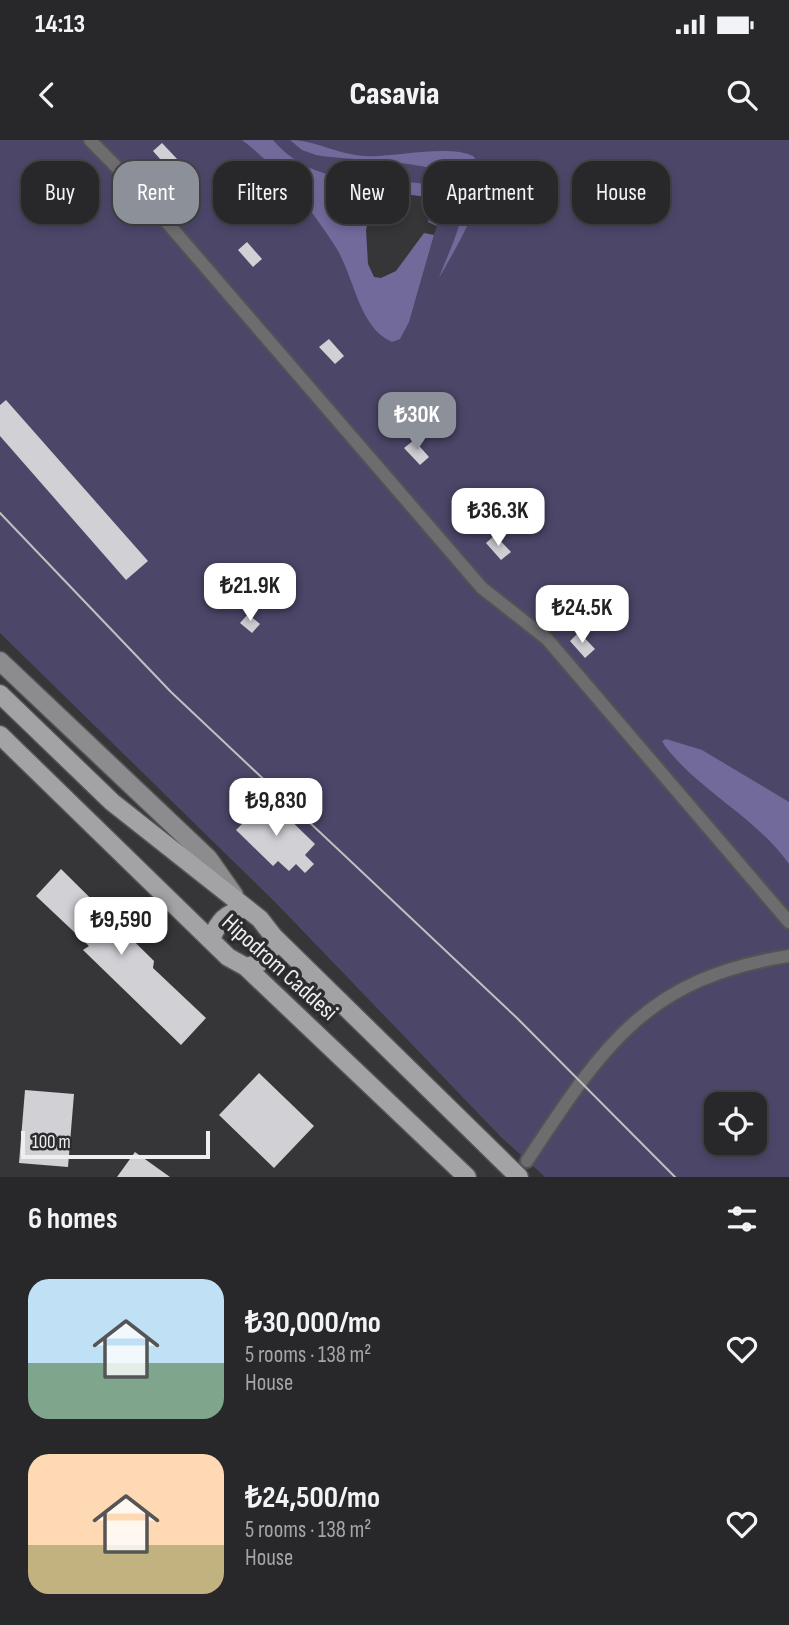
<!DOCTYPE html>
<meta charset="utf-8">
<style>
:root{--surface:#28282b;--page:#303033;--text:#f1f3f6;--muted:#a5a6a9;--line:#444447;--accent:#8c9099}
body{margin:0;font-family:"Sofia Sans Condensed",sans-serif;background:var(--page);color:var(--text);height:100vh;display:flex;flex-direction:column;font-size:26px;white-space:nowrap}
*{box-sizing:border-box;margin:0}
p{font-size:23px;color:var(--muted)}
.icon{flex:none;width:38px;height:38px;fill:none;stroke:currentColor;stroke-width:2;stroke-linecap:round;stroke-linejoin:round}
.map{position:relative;height:1037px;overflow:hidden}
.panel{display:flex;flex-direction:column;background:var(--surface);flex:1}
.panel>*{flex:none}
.hud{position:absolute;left:21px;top:21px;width:747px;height:63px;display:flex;gap:14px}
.fabs{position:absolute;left:704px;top:952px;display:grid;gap:14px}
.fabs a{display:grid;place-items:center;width:63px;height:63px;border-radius:14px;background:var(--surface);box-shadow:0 4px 10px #0003,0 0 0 2px var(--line);font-size:35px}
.scale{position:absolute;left:21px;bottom:18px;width:189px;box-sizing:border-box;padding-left:7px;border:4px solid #eeeef0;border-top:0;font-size:19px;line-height:24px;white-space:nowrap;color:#eeeef0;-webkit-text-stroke:5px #2c2c2f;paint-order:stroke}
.price{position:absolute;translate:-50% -60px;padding:0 16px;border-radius:14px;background:#fff;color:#222;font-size:23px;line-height:46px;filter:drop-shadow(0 2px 4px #0008)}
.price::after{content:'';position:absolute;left:50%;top:42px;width:21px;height:16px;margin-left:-10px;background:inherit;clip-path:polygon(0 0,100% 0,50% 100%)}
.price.selected{background:var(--accent);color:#fff}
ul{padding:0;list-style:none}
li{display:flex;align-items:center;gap:21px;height:175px;padding:0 28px}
li span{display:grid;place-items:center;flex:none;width:196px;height:140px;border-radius:21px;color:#555}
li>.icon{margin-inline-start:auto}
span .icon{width:84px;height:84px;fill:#fffc;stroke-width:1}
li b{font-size:30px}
h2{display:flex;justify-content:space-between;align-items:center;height:84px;padding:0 28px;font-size:30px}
.pill{padding:0 24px;border-radius:21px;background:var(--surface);box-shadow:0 4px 10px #0003,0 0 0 2px var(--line);font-size:24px;line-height:63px}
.pill.selected{background:var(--accent);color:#fff}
.status{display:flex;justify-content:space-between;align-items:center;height:49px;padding:0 35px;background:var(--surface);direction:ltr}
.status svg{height:19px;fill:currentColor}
header{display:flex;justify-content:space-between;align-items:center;height:91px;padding:0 28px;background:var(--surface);font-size:32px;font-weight:800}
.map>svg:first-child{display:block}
</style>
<div class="status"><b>14:13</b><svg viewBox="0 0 49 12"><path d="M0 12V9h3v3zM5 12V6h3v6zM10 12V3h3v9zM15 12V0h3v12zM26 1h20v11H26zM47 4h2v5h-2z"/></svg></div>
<header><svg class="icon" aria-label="back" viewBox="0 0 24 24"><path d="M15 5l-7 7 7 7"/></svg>Casavia<svg class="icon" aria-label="search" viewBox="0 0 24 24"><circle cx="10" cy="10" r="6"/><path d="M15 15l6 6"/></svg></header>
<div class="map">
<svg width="789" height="1037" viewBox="0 0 789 1037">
<rect width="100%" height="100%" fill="#363639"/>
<path fill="#4c4769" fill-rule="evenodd" d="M0,0H789V1037H545L501,997L276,763L0,493ZM716,964H754V1003H716Z"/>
<path fill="#716a9b" d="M242,0H273C307,40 352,40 402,42C414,43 428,42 438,50L441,70L409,182L400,199L392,202C358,187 355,137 335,106C310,67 280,29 242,0Z
M290,0C314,0 337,14 364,16C395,18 446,4 473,16C498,44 454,110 439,138C448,112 471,72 460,44C450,19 344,21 316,15L302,10Z
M666,599L702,610L789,662V724C756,677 700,652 665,606L662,601Z"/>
<path fill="#363639" d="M382,41L394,42L395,53L428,57L433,65L428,82L437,86L434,95L424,93L396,131L381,138L374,137L368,124L366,90L372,65L384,56Z"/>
<path fill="#d1d0d5" d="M162,3L178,20L168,28L153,11Z
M247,102L262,119L253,127L238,110Z
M329,199L344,216L335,224L319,207Z
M6,260L148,421L126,440L0,296V265Z
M414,300L429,317L420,325L404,308Z
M495,395L511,412L501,420L486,403Z
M248,474L260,484L252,493L240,483Z
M579,492L595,509L585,518L570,501Z
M249,664L258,673L265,665L275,675L280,670L315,704L305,715L314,724L305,733L296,724L289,731L278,721L273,726L236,690L248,678L241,672Z
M61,729L154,821L153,828L206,878L181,905L83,810L89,806L36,756Z
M259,933L314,986L274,1028L219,975Z
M25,950L74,954L68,1027L19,1023Z
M135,1012L170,1037H117Z"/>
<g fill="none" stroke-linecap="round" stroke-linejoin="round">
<defs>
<path id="street" d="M90,0L139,50L482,448L547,499L789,782
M527,1021C602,908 645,838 789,816"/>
<path id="secondary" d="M0,521L208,718L234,755"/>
<path id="primary" d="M0,554L112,662L260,779L274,797L519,1037
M0,595L228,817L246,827L467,1037
M211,799C219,781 225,773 245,769
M246,827C265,823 271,816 274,797"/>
</defs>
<use href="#street" stroke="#535356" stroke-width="16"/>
<use href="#secondary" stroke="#535356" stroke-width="21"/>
<use href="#primary" stroke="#535356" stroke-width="21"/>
<use href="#street" stroke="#6d6d6f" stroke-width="12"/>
<use href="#secondary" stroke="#8c8c8e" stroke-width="18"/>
<use href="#primary" stroke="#a3a3a6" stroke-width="18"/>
<path stroke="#c0c0c2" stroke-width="2" d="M0,373L171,552L517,878L675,1037"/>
</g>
<g text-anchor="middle" stroke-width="7" stroke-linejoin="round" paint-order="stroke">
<g font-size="24" fill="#eeeef0" stroke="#2c2c2f">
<text transform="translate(280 827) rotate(42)" y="8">Hipodrom Caddesi</text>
</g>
</g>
</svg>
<div class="fabs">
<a><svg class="icon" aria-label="locate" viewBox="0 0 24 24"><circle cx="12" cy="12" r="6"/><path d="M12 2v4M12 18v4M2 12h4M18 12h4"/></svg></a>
</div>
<div class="scale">100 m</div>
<b class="price selected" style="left:417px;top:312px">₺30K</b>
<b class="price" style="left:498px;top:408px">₺36.3K</b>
<b class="price" style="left:250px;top:483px">₺21.9K</b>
<b class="price" style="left:582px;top:505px">₺24.5K</b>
<b class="price" style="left:276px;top:698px">₺9,830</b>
<b class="price" style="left:121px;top:817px">₺9,590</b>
<div class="hud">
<a class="pill">Buy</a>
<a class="pill selected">Rent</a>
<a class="pill">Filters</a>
<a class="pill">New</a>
<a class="pill">Apartment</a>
<a class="pill">House</a>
</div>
</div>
<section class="panel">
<h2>6 homes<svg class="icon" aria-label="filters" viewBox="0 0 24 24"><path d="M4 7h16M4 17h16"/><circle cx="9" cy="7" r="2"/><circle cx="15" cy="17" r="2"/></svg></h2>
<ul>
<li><span style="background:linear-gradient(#bfe0f5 60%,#7fa58c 0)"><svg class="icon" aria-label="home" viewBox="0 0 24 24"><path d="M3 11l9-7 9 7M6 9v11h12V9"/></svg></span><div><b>₺30,000/mo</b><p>5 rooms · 138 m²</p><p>House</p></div><svg class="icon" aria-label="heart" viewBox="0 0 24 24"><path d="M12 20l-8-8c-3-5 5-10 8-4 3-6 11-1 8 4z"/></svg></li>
<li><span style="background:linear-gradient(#ffd9b3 65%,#c2b280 0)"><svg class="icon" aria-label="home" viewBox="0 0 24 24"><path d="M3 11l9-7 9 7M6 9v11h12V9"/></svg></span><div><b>₺24,500/mo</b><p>5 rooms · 138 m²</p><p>House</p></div><svg class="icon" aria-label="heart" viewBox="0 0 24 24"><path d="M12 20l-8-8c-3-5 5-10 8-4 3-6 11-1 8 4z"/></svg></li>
</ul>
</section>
